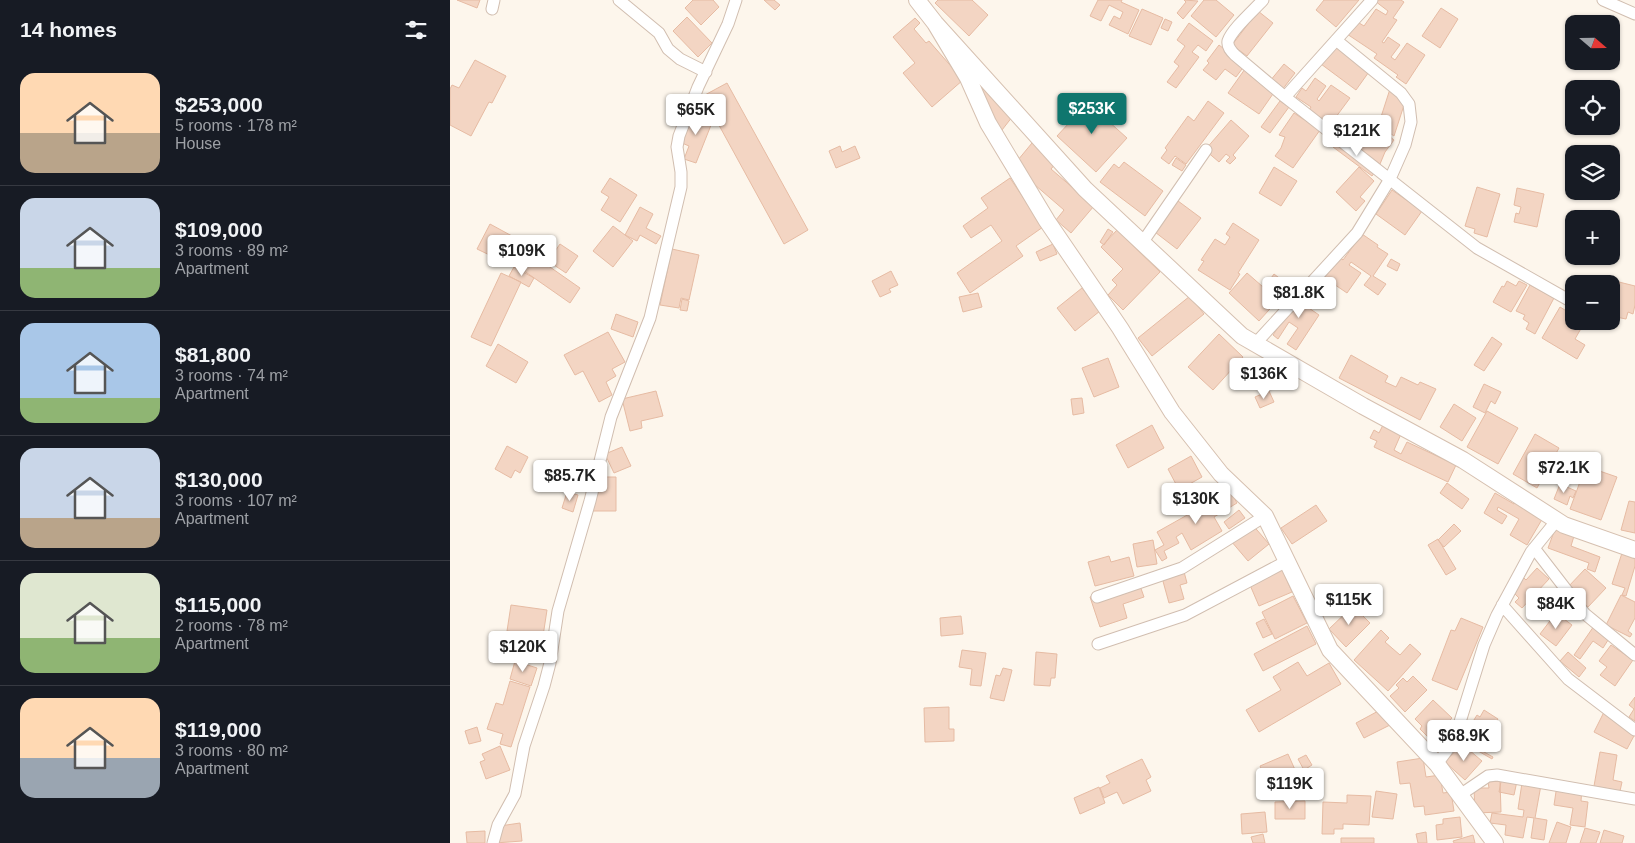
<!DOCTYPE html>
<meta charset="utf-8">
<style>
:root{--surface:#171b24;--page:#242831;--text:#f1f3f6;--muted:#9ea1a6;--line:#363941;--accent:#0f766e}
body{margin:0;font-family:Helvetica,sans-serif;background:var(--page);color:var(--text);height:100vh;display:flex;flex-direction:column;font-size:19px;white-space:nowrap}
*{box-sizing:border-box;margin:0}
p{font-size:16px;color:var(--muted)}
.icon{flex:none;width:28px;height:28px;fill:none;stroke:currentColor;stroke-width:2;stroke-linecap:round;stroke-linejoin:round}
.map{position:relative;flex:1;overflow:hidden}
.side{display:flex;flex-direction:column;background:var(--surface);width:450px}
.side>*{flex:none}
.needle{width:32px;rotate:110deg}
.controls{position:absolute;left:1115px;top:15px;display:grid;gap:10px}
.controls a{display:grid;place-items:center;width:55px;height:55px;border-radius:10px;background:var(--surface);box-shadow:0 1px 4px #0004;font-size:25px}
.price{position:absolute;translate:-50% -42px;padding:0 11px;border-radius:5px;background:#fff;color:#222;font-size:16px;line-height:32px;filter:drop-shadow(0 1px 2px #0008)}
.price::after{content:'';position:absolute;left:50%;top:30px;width:15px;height:11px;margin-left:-8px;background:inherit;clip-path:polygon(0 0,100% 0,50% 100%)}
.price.active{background:var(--accent);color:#fff}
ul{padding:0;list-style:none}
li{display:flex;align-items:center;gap:15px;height:125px;padding:0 20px}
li+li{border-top:1px solid var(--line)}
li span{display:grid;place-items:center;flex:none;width:140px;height:100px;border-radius:15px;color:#555}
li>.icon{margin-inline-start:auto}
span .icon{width:60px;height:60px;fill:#fffc;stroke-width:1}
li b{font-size:21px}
h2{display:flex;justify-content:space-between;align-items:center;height:60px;padding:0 20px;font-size:21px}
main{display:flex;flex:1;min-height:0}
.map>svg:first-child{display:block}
</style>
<main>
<section class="side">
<h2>14 homes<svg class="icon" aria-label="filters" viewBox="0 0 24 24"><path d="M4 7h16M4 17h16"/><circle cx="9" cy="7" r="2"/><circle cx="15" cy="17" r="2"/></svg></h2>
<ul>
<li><span style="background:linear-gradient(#ffd9b3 60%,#b9a48a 0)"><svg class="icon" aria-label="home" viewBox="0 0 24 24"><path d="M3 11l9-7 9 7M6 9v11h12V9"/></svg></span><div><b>$253,000</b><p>5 rooms · 178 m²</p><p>House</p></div></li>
<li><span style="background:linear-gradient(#c9d6e8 70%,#8fb573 0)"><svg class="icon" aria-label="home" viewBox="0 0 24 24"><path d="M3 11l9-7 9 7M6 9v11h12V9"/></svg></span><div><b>$109,000</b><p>3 rooms · 89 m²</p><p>Apartment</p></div></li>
<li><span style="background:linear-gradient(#a9c7e8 75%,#8fb573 0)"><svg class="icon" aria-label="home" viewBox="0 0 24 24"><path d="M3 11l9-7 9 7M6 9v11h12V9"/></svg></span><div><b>$81,800</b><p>3 rooms · 74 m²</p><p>Apartment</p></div></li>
<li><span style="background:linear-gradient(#c9d6e8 70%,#b9a48a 0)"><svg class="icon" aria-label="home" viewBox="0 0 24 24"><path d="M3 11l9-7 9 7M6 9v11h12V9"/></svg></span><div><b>$130,000</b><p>3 rooms · 107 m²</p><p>Apartment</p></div></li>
<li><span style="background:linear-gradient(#dfe7d0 65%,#8fb573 0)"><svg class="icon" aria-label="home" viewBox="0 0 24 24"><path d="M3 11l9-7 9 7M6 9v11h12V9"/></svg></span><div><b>$115,000</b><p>2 rooms · 78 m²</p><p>Apartment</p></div></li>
<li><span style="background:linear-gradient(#ffd9b3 60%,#9aa5b1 0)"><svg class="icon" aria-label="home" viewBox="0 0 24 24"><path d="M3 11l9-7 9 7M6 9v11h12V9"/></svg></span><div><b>$119,000</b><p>3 rooms · 80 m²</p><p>Apartment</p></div></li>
</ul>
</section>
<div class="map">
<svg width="1185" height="843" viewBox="0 0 1185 843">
<rect width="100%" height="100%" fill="#fdf6ec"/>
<path fill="#f3d5c3" stroke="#e6bba3" d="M7,0H30L27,8Z
M243,0H263L269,7L251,25L235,8Z
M314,0H324L330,5L325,10Z
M488,0H522L538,15L519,36L485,3Z
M648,0H672L671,2L689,10L678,34L659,25L664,16L670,19L673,12L659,5L651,21L640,16Z
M734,0L748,1L733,19L727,13L736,2Z
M754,0H766L784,15L766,37L741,16Z
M874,0H909L886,27L866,10Z
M925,0H951L954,2L943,18L947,20L932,42L934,43L938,37L950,45L941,57L945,60L957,43L975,55L956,84L946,77L948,75L924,58L927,54L897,34L906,21L914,26L926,9L936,15L938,11L925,1Z
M991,8L1008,19L990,48L972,36Z
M692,9L713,18L701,45L679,36Z
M808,11L823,23L797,56L782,45Z
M237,17L262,43L248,57L223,31Z
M465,18L470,23L464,29L476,43L479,41L513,80L482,107L453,73L465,63L443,37Z
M715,19L722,22L718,31L711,28Z
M739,23L763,41L756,51L748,45L742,52L749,57L726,88L717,82L729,66L724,62L735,46L727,40Z
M886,43L921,69L906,90L871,64Z
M769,45L795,65L786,77L775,69L766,80L753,70L759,63L757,61Z
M25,60L56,76L42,103L39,102L21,136L0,125V89L2,85L9,88Z
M834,64L845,73L832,90L820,81Z
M795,69L825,91L809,114L778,93Z
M865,78L876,86L867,99L869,101L881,85L900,98L880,125L859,110L861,107L846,97L852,88L856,91Z
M277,83L358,230L334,244L253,96Z
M532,88L566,112L552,130L523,109L528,94Z
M940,89L956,99L944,136L937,131L929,128L944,140L935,152L930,164L894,137L909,117L925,126L930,120Z
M636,96L651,110L653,107L662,115L657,120L677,138L646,172L607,136L632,109L628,105Z
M758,101L774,113L736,164L725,156L719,164L711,158L717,150L715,148L738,116L744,121Z
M830,101L839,107L820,133L811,127Z
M244,113L263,120L246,163L234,159L239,146L232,143Z
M844,113L853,119L864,123L870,130L843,168L825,156L831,148L835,137L829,135Z
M781,120L799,136L783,155L786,158L780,164L776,161L780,157L776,154L769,162L755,150Z
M890,137L930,165L922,176L883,147Z
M582,143L606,163L601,169L644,206L621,233L606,220L614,210L563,166Z
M390,146L392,152L405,146L410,158L386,168L379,151Z
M726,158L736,165L732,171L722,165Z
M674,162L713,191L695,216L650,182L664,164L669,168Z
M824,167L847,181L831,206L809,193Z
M909,167L924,181L910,197L915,201L906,211L886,192Z
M160,178L187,195L170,222L151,210L159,197L151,192Z
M560,178L593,227L566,246L573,256L520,293L507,273L552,241L541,225L521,238L513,226L538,208L531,198Z
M1027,187L1050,194L1037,237L1024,233L1025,229L1015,226Z
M1067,188L1094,194L1087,227L1064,222L1066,213L1069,214L1071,207L1064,205Z
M942,190L972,211L955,235L926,214Z
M724,198L751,218L727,249L701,229Z
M190,207L203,214L196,228L211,236L206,244L190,235L187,241L175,235Z
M783,223L809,240L788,273L790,274L780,290L748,270L754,261L751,260L765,239L775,245L780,237L776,234Z
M40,224L62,236L50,260L27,249Z
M163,226L183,241L163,267L143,251Z
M658,229L663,232L654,245L650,242Z
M667,230L710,272L673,310L658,295L667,285L662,280L673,269L651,247Z
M912,234L928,245L927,247L938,254L923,276L936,284L928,295L914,285L921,276L901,262L899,265L911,273L897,293L872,276L887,255L893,260Z
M67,244L130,288L120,303L57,259Z
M110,244L128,256L116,273L98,261Z
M603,244L607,254L590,261L586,252Z
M222,249L249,255L239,300L231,298L229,308L210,305Z
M941,259L950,264L947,271L937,266Z
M64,267L84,278L79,287L59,276Z
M441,271L448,285L439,289L441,292L430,297L422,281Z
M51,273L71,282L41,346L21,337Z
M797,273L828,300L809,321L779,293Z
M824,274L841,287L832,298L816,285Z
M1057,281L1066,286L1069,281L1077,285L1061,312L1043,302L1052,286L1054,287Z
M1165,281L1185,286V305L1183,314L1178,312L1176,319L1161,316V297Z
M1080,285L1104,298L1085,334L1076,329L1079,323L1073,319L1075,315L1066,311Z
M855,287L866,295L856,306L869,315L846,350L837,344L848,328L839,322L828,339L823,335Z
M632,288L650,311L625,331L607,308Z
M528,293L532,307L513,312L509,297Z
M740,296L754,314L702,356L688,338Z
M232,299L239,301L237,311L230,310Z
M1110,307L1123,315L1121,318L1124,321L1133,325L1125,339L1135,345L1127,359L1092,338Z
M166,314L188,322L183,337L161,329Z
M158,332L175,362L162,369L166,376L156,382L162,395L149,402L133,371L125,375L114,355Z
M769,334L793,357L763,390L738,367Z
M1042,337L1052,344L1034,371L1024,365Z
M48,344L78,362L66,383L36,366Z
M901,355L938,376L935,382L946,387L951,377L968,385L970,382L986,389L970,420L889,378Z
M658,358L669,387L644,397L632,368Z
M1034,384L1051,392L1045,404L1041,401L1035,413L1023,407Z
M206,391L213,416L191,421L192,428L180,431L172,399Z
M819,391L824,402L810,408L805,397Z
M632,398L634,413L623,415L621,399Z
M1004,404L1026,418L1012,441L990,427Z
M1037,411L1068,428L1048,464L1017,447Z
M702,425L714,448L678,468L666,445Z
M933,425L951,434L944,450L951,454L957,442L1006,465L998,482L924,447L927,441L920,438L924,430L929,433Z
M1085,434L1109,448L1087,488L1063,474Z
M57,446L78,457L70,473L65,470L61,478L45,469Z
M172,447L181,466L164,473L155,454Z
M741,456L752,477L729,490L718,469Z
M1135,466L1167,477L1151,520L1120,509L1131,479L1139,482L1142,473L1134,470Z
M143,477H166V511H143Z
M997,483L1019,499L1012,509L990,493Z
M1110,484L1126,491L1123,498L1120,496L1117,505L1104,499Z
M780,491L787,503L764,517L772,531L741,550L732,533L726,537L729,543L714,551L717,558L712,561L705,550L714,545L707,532Z
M117,492L128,495L123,512L112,508Z
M1045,493L1064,504L1067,500L1094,516L1077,545L1060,535L1069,519L1048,507L1047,510L1057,516L1052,524L1034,513Z
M1179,501L1185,502V533L1171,530Z
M866,505L877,521L842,544L831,528Z
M789,510L795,518L779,529L774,522Z
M801,523L819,544L798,561L781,541Z
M1004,524L1011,531L994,547L988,540Z
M1105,529L1124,536L1121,546L1150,557L1145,572L1137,569L1139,563L1098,548Z
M988,539L1006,569L996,575L978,545Z
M703,540L707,564L687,567L683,544Z
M1172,553L1185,557V566L1176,596L1172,595L1175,588L1162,584Z
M659,556L661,562L679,557L684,576L645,586L638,562Z
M830,564L842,592L809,606L797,578Z
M733,568L737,583L730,585L734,599L719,603L711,574Z
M1087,568L1099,579L1072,608L1065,602L1069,598L1061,590L1073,577L1076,580Z
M1135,569L1156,588L1138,607L1118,587Z
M688,580L694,597L673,604L677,618L650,627L640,597Z
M1171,595L1185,602V618L1178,631L1182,634L1180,637L1156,625Z
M843,596L857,623L825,639L812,612Z
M61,605L97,610L93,636L57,631Z
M903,606L920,623L896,647L879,629Z
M1106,613L1122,625L1106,646L1090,634Z
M511,616L513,634L491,636L490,618Z
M1011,618L1033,627L1007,690L982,680L1001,630L1005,631Z
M814,619L822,634L813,638L806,623Z
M857,626L866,644L813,671L804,654Z
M1144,626L1160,637L1153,648L1143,641L1130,659L1124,655Z
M931,630L939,638L935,642L950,655L960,644L971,654L938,691L904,660Z
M1161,645L1183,660L1165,686L1150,675L1157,667L1149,661Z
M512,650L536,653L531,686L520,685L522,669L509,667Z
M586,652L607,654L605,678H601L600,686L584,685Z
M1118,652L1136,668L1129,677L1110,661Z
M65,661L87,668L81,686L60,679Z
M848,662L857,676L879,663L891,684L809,732L796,710L831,690L823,677Z
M553,668L562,670L554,701L540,698L546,675L550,676Z
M963,676L977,690L955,712L940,696L949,688L946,685L953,678L957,682Z
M60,681L80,687L61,747L50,744L53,734L37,729L46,703L53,705Z
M1185,697V721L1179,717L1184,709L1179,705Z
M983,700L1002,718L981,740L970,729L972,726L965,719Z
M499,707V729H504V741L475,742L474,708Z
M932,709L940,725L914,738L906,723Z
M1034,710L1048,719L1040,732L1044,734L1034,752L1043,757L1042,759L1011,741L1027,715L1030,717Z
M1154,712L1185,734L1177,749L1144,732Z
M27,727L31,741L19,744L15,731Z
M1012,744L1032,761L1015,780L995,762Z
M50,746L60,770L36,779L30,762L35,760L32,754Z
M1150,752L1167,755L1163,780L1172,782L1170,791L1144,786Z
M838,754L846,772L818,784L810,766Z
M856,755L862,765L854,770L848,759Z
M973,758L976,777L990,775L993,793L1001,792L1004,811L975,815L974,806L964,807L960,783L950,784L947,762Z
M692,759L701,777L696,780L701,791L673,804L667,792L654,798L650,788L660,783L656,776Z
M1053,771L1067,781L1064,795L1049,792Z
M1050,781L1051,812L1025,813L1024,788H1039L1038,782Z
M1072,783L1091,785L1085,818L1097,820L1094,840L1081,838L1084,818L1077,817L1073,838L1055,835L1056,825L1040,823L1042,813L1073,817L1074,810L1068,809Z
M1107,785L1132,788L1131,801L1138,802L1135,827L1120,825L1123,808L1104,805Z
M649,787L655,803L630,814L624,798Z
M926,791L947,794L943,819L922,817Z
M897,795L921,796L919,825L893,824V829H884V834H872L873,802L897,803Z
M855,801V819H825V802Z
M815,812L817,832L792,834L791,814Z
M1010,817L1012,837L987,840L986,825L993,824V819Z
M1107,822L1121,827L1116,843H1099Z
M70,823L72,841L45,843L43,827Z
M1135,828L1150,832L1146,843H1130Z
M1154,830L1174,836L1172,843H1150Z
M35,831V843H17L16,832Z
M976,832L977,843H968L966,834Z
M813,834L815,843H803L801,837Z
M1023,835L1025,843H1004L1003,841Z
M891,838H924V843H891Z"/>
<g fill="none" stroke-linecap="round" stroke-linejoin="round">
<defs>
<path id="street" d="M169,0L209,33L218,49L230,59L256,72
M813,0C804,10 782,29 778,41C777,47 781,51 785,55L835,97L1027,248L1124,303
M1153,0L1185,14
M42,9L44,0
M835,97L922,0
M692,243L756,150
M805,344L907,233L940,179L955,145L961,122L959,104L951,93L886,40
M1084,548L1135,614L1185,655
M647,597L732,568L815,516
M1052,605L1118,679L1185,730
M648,644L735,615L837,561
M987,764L1004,741L1034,645L1047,615L1081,552L1107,520
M1010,795L1038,776L1047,775L1185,799
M43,843L48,825L65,794L74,746L94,686L100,663L108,611L140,501L161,417L200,318L231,187V172L227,147L229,136L248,87L278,24L286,0"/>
<path id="secondary" d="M467,0L485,23L635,189L792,336L913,406L1013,460L1114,525L1185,550
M485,23L518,78L538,123L597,221L670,328L722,412L771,474L815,516L880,650L987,764L1045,843"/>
</defs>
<use href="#street" stroke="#d1beb0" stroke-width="13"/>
<use href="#secondary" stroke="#d6c0b0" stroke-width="18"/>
<use href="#street" stroke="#fff" stroke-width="11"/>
<use href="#secondary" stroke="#fff" stroke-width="16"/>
</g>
</svg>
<div class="controls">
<a><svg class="needle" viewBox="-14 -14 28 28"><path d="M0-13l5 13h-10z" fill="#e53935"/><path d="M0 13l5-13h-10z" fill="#9ea1a6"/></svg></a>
<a><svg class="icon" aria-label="locate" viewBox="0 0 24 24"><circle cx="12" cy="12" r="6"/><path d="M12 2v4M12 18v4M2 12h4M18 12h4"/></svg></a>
<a><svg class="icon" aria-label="layers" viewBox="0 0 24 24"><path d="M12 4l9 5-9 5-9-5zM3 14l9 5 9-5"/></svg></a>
<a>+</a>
<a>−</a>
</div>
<b class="price active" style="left:642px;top:135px">$253K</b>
<b class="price" style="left:246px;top:136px">$65K</b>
<b class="price" style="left:907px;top:157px">$121K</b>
<b class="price" style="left:72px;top:277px">$109K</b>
<b class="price" style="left:849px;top:319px">$81.8K</b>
<b class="price" style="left:814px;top:400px">$136K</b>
<b class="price" style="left:1114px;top:494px">$72.1K</b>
<b class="price" style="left:120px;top:502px">$85.7K</b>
<b class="price" style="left:746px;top:525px">$130K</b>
<b class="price" style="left:899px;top:626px">$115K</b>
<b class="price" style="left:1106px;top:630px">$84K</b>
<b class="price" style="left:73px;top:673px">$120K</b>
<b class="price" style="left:1014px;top:762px">$68.9K</b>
<b class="price" style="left:840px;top:810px">$119K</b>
</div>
</main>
